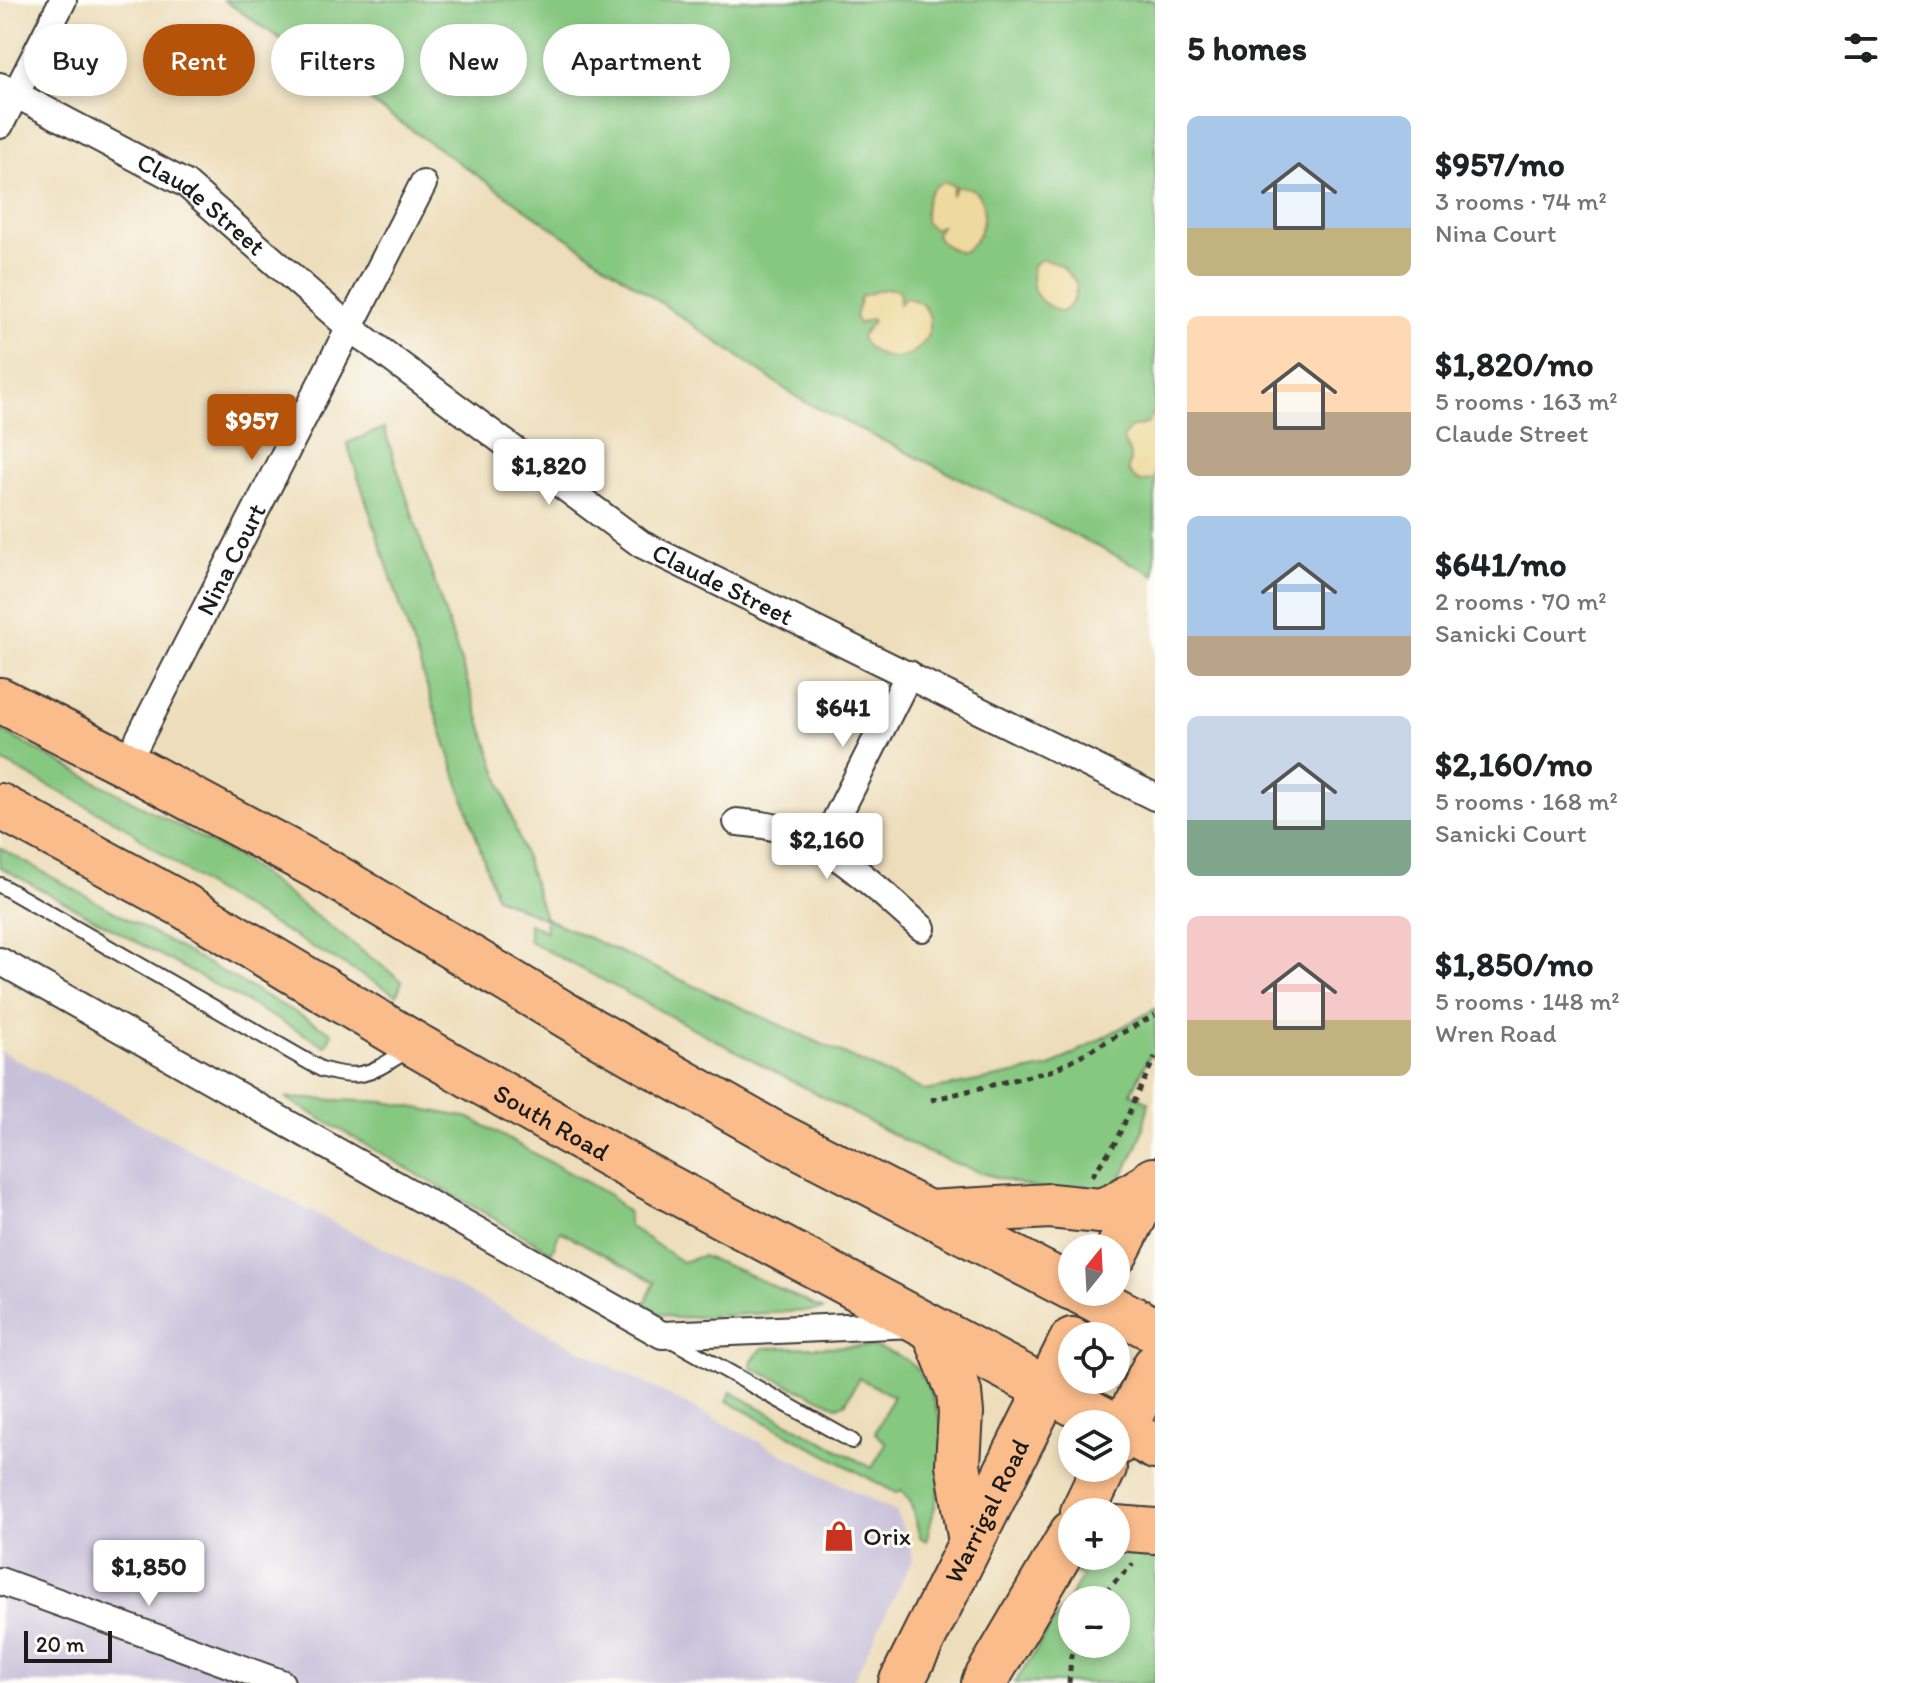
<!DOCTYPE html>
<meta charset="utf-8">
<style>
:root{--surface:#fff;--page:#f6f6f6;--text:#202124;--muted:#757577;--accent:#b45309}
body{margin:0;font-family:Itim,sans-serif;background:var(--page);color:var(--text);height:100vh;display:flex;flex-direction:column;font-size:30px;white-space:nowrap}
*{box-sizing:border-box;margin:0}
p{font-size:26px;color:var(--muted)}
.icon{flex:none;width:44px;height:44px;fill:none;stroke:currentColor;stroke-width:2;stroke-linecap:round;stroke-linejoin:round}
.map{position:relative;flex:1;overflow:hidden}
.sheet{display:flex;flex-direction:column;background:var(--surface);width:760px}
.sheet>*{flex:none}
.guide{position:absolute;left:24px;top:24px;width:760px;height:72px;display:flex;gap:16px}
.needle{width:52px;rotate:18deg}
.buttons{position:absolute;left:1058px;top:1234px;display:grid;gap:16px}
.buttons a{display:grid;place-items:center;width:72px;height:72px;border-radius:50%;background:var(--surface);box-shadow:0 4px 12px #0003;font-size:40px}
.scale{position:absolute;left:24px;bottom:20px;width:88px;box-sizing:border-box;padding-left:8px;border:4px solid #1c1c1c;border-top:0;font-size:22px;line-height:28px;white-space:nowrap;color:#1c1c1c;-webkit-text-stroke:6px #fdfcf7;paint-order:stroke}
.price{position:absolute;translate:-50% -68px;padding:0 18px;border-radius:8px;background:#fff;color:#222;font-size:26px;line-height:52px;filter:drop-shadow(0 2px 4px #0008)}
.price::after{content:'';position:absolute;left:50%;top:48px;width:24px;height:18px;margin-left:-12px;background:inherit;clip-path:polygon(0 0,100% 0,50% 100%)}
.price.selected{background:var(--accent);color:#fff}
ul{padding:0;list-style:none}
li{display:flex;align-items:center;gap:24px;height:200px;padding:0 32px}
li span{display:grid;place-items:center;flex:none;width:224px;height:160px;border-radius:12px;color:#555}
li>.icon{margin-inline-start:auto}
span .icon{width:96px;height:96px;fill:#fffc;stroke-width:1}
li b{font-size:34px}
h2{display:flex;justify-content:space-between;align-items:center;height:96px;padding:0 32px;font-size:34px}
.chip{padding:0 28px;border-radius:36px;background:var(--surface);box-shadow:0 4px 12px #0003;font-size:28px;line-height:72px}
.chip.selected{background:var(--accent);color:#fff}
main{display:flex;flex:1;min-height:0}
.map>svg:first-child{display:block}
</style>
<main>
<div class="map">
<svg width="1155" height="1683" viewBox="0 0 1155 1683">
<rect width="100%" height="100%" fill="#fdfcf7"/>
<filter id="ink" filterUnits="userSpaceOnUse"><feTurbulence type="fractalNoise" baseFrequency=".0125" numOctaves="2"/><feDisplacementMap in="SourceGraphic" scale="16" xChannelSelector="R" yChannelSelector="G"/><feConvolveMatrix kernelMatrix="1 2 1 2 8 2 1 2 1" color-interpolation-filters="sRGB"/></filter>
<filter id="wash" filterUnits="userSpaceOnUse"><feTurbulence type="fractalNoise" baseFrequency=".006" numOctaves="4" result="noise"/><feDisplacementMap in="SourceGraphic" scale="32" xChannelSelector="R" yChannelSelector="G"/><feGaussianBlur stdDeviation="1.8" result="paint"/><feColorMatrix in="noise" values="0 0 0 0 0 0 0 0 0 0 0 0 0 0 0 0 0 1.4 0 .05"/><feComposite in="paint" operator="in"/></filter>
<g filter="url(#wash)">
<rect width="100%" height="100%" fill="#edddba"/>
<path fill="#c7c0d9" d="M0,1051L897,1513L913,1558L852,1683H0Z"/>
<path fill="#87c881" stroke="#52724e" stroke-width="2" fill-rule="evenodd" d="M224,0H1155V575L801,400Z
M384,428L545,918L925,1091L1050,1067L1155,1009V1057L1150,1055L1131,1093L1149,1102C1143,1131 1140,1146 1124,1172C1122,1176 1118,1184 1114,1187C1081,1213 960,1166 924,1151L529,941V923L546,932L545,919L496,897L347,443Z
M0,730L242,860L402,981L397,995L209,888L124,826L0,760Z
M0,848L332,1033L326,1046L0,867Z
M285,1098L385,1102L470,1118L608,1194L628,1213L629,1226L682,1262L702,1256L743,1272L824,1310L675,1318L643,1308L655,1282L560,1231L552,1252Z
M869,1346C906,1354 922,1366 934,1402C937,1412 942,1422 943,1432C948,1463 934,1510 926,1541L920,1537L910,1501L901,1490L896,1493L727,1401L731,1392L872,1468L886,1443L875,1433L893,1396L859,1378L845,1404L837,1406L751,1368L752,1360L763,1348Z
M1116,1544H1155V1683H1015L1083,1576L1075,1573L1089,1556H1116ZM1072,1600H1116V1644H1072Z"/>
<path fill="#eeda9e" stroke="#857b5d" stroke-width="2" d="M945,182L954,186L951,196L956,187C994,182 989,237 963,252C952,250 941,246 936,234L941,226L933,229L925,222C925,205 925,186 945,182Z
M1042,259L1061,265L1076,282C1077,295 1074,306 1061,312C1037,302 1029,293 1033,265Z
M883,289H896L900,292L899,304L906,298C954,306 923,375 878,354C870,350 864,345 861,337L873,321L871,319L859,324L855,317L861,296Z
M1155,410V479L1140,482C1119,468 1134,466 1129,452C1127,448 1124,444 1123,439L1130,428L1147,424Z"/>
</g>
<g filter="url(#ink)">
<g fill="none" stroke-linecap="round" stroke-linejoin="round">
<defs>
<path id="service" d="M0,885L321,1069C364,1083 374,1070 410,1049
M668,1338L852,1441"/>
<g id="minor">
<path id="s1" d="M0,86L186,184L349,327L641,544L1155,797"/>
<path d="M0,125L63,0"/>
<path id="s2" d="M126,764L423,184"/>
<path d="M737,822C751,824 766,824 780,829C836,845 879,891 922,928"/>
<path d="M822,847L909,674"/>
<path d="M0,961L662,1335L915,1324"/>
<path d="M0,1581L281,1683"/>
</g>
<g id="trunk">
<path d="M0,700L126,764L329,873L594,1032L766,1129L1072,1288"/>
<path id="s3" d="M0,806L181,904L416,1045L641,1173L1112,1424"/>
<path d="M928,1213L1050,1206L1100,1211L1114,1206L1150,1184"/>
<path d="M1116,1253L1153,1180"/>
<path d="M1081,1292L1155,1330"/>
<path d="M934,1330L959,1392L961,1413L958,1464L971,1542"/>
<path d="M1116,1426L1155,1447"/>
<path d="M1116,1444L1155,1366"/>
<path d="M1083,1512L1104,1468"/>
<path d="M1116,1528L1155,1531"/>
<path id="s4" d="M901,1683L1072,1340"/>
<path d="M984,1683L1072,1533"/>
</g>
</defs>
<use href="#service" stroke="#3b3934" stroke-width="18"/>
<use href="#minor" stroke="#3b3934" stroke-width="30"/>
<use href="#trunk" stroke="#3b3934" stroke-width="48"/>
<path stroke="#3b3934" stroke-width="5" stroke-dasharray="6 6" stroke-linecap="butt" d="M931,1100L1054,1070L1155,1015
M1092,1176L1115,1143L1155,1057
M1097,1600L1133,1564
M1069,1683L1071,1656L1075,1644"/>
<use href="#service" stroke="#fff" stroke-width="14"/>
<use href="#minor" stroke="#fff" stroke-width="26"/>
<use href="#trunk" stroke="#fabc8b" stroke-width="44"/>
</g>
</g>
<defs>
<symbol id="shop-bare" viewBox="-9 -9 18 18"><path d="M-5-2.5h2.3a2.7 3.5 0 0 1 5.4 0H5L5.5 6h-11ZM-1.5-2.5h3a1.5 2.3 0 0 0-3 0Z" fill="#c8321e" stroke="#fdfcf7" stroke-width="2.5" paint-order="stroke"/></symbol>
</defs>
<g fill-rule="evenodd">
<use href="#shop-bare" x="817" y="1514" width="44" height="44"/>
</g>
<g text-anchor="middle" stroke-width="6" stroke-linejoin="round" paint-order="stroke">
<g font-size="26" fill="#1c1c1c" stroke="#fdfcf7">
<text dy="9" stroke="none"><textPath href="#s1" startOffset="234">Claude Street</textPath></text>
<text dy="9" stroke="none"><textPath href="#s2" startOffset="230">Nina Court</textPath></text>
<text dy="9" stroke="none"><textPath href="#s1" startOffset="882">Claude Street</textPath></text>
<text dy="9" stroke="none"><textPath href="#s3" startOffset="636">South Road</textPath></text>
<text dy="9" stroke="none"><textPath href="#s4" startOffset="192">Warrigal Road</textPath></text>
</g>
<g font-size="26" fill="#1c1c1c" stroke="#fdfcf7" text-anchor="start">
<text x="863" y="1545">Orix</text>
</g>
</g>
</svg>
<div class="buttons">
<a><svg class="needle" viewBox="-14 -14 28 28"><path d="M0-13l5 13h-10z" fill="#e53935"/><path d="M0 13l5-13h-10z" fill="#757577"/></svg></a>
<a><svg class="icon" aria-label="locate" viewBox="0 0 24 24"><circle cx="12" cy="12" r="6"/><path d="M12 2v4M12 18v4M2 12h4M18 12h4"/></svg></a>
<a><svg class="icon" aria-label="layers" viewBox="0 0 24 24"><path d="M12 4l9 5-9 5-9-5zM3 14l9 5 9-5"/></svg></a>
<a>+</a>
<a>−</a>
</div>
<div class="scale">20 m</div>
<b class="price selected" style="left:252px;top:462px">$957</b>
<b class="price" style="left:549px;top:507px">$1,820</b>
<b class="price" style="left:843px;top:749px">$641</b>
<b class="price" style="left:827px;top:881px">$2,160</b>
<b class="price" style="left:149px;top:1608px">$1,850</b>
<div class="guide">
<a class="chip">Buy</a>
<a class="chip selected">Rent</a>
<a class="chip">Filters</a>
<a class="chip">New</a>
<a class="chip">Apartment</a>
</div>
</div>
<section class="sheet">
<h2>5 homes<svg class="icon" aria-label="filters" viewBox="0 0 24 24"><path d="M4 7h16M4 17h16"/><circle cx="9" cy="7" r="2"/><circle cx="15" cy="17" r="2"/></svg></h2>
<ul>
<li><span style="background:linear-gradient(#a9c7e8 70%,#c2b280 0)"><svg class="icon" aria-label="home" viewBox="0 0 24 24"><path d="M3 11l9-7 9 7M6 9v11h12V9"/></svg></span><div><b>$957/mo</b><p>3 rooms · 74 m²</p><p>Nina Court</p></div></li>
<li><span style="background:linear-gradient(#ffd9b3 60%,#b9a48a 0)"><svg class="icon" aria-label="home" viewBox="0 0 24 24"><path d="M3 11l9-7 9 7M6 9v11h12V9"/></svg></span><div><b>$1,820/mo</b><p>5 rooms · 163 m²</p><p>Claude Street</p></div></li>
<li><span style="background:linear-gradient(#a9c7e8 75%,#b9a48a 0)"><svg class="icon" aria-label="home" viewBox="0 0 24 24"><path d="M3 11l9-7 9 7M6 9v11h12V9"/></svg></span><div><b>$641/mo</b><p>2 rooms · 70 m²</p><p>Sanicki Court</p></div></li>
<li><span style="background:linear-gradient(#c9d6e8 65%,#7fa58c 0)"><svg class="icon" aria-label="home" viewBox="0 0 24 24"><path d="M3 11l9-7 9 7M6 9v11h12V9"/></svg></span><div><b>$2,160/mo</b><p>5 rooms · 168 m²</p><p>Sanicki Court</p></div></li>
<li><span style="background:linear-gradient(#f6c9c9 65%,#c2b280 0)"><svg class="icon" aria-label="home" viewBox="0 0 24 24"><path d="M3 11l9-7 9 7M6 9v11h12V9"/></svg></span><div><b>$1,850/mo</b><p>5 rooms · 148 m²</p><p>Wren Road</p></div></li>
</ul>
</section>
</main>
